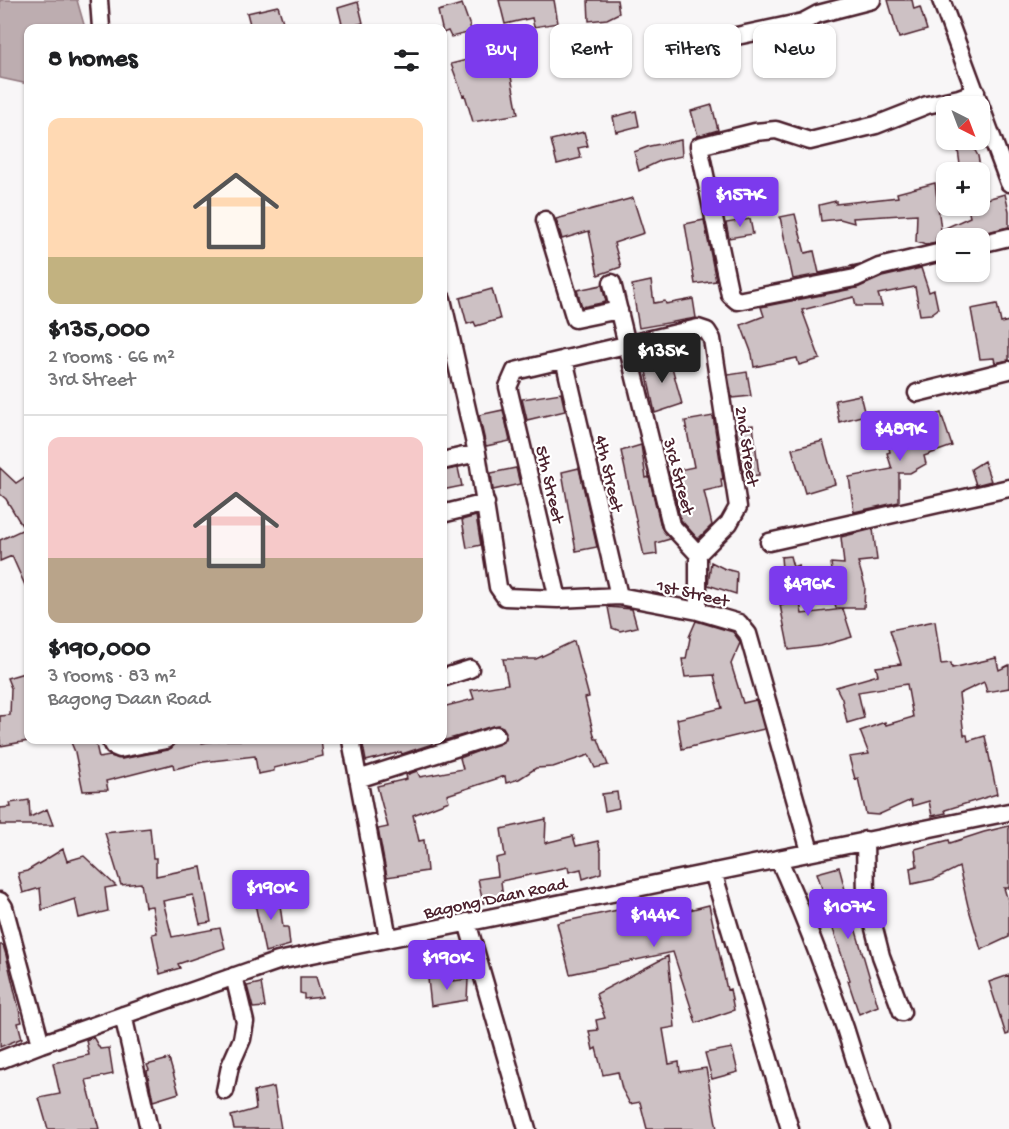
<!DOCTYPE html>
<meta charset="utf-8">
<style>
:root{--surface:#fff;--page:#f2f2f2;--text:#202124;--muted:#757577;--line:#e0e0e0;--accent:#7c3aed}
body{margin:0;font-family:"Gochi Hand",sans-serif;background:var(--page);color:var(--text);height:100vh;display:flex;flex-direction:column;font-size:22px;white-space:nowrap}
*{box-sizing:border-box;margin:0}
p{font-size:20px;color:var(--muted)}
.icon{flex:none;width:33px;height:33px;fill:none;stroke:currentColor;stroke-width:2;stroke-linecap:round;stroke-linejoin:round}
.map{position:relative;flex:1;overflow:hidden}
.side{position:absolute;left:24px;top:24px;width:423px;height:720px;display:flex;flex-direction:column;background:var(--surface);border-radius:12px;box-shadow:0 2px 4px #0004}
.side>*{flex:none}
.hud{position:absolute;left:465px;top:24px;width:453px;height:54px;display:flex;gap:12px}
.needle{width:39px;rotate:138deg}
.controls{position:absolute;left:936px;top:96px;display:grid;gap:12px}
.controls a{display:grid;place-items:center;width:54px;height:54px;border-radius:12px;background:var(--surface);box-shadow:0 2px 4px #0004;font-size:30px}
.price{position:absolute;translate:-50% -51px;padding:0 14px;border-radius:6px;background:var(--accent);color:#fff;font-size:20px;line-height:39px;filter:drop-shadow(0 2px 3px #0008)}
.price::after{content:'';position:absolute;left:50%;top:36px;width:18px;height:14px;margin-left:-9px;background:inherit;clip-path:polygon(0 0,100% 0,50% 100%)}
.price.selected{background:#222;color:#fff}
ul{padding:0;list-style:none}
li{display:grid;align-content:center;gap:12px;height:318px;padding:0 24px}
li+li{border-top:2px solid var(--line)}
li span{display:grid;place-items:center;height:186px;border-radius:12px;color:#555}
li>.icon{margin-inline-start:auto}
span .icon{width:108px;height:108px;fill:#fffc;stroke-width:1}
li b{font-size:26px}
h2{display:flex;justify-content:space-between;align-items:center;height:72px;padding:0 24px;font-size:26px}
.pill{padding:0 21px;border-radius:12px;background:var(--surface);box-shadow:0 2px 4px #0004;font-size:21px;line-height:54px}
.pill.selected{background:var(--accent);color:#fff}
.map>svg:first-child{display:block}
</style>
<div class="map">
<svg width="1009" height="1129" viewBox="0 0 1009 1129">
<rect width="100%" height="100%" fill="#f8f6f7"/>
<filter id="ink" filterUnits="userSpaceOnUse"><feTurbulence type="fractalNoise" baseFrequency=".0167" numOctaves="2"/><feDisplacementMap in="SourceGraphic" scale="12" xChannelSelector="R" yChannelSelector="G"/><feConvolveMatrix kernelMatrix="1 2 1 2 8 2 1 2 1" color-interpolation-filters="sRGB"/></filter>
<g filter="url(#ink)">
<path fill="#bdadb0" stroke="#8f747b" stroke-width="1.5" d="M0,0H77L85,28H28V84L0,78Z"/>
<path fill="#cdc1c4" stroke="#4a1f2b" stroke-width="1.5" d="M499,0H554L558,23L534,27L532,18L505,24Z
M588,0H617L619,13L607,19L589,21Z
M888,0H912L914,9L920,7L927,30L899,38Z
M358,2L363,23L343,28L338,8Z
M462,4L472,32L451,37L448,31L443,33L438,11Z
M278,6L285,28H251L247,13Z
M809,30L814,52L805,54L807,66L761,74L756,43Z
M506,50L518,114L473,122L465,95L463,96L451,64Z
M712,105L718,130L698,136L691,111Z
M636,111L639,126L616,132L613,117Z
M584,132L588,146L578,148L581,158L557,164L551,140Z
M681,140L682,156L662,160L639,171L634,152L650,146Z
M972,145L978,156L981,172H961L958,150Z
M935,183L941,230L970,217L968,208L984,204L983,200L1005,194L1009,211V227L978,234L966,238H936V243L926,245L916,242L917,214L853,218L854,223L840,219L821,221L819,205L836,201V204L898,197L897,193Z
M633,198L644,233L614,243L621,267L598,275L589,231L562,239L556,219Z
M795,214L805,253L814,251L819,273L860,264L852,268L793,279L780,217Z
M750,219L753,234L729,238L726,223Z
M704,220L716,281L695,284L685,224Z
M921,268L929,292L934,290L938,309L931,314L920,315L915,287L878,294L882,306H856L854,297L802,310L820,359L799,365L797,358L754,367L752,354L741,325L764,316L761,307L857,288L882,277Z
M651,281L654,303L665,301L666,304L693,299L696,318L639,328L632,285Z
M602,285L606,302L582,307L577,290Z
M492,289L500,319L476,326L474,322L467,324L460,298Z
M997,304L1001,323L1009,321V360L995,363L994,358L980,359L971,309Z
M669,356L682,404L655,413L644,362Z
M747,372L751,396L732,398L728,375Z
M561,393L565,411L527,420L522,399Z
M860,395L865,415L839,422L835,400Z
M503,410L510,441L486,446L479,415Z
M941,413L952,446L924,456L926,464L910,473H899V502L854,512L849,477L892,469L887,453L890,452L885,433Z
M713,416L723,479H721L722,487L704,491L712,525L698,539L681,520L669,472L694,467L685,421Z
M753,425L759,475L744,476L736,427Z
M823,441L835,484L805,493L792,449Z
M641,445L646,478L649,477L661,527L670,539L656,543L657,554L644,556L621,451Z
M984,461L991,481L976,485L971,469Z
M0,468L16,483L28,475V592L12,556L0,561V540L24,529L6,499L0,494Z
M458,468L462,486L442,490V471Z
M516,468L520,484L493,490L491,473Z
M579,468L597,547L576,551L562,472Z
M476,516L481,545L467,548L462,520Z
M873,529L877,560L858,562L865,586L864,608H836L831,586H834L831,563L844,564L841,537Z
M790,556L793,567L798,565L801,580L796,582L802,614L843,609L852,637L821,646L789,650L780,605L785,604L781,557Z
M711,562L725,569L737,572L736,594L708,585Z
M608,607L632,609L637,627L620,631L612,628Z
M696,621L733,632L738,639L740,643L731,664L743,703L756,700L764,729L682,749L677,719L722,708L714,675L685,677L682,659H686L690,638L689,637Z
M935,621L941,664L951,663L952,668L996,658L999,670L1009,665V688L987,692L984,682L959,694L964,735H967L968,741L985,736L997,794L945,810L946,813L932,816L929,801L912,806L911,800L878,815L866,814L858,778L855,779L849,757L869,754L860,731L885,722L886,725L913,717L907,684L858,692L864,718L847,723L842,699L836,687L878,675L876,667L901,664L890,630Z
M574,641L589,697L585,698L595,739H598L608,765L595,768L589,755L553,767L536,768L519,779L506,783L505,776L447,795L449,801L413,815L419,841L424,840L427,871L387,877L378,829L388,827L377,786L407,779L406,775L417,771L420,777L463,769L460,758L503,742L506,732L503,727L498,725L442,741V707L474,699L471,690L508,684L503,659H536Z
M24,673L28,681V741L0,746V716L10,715L11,688L7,678Z
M70,740H95L99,758L110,756L122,759L168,750L176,743L195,740H201L202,743L221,740H321L323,756L274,768V771L258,774L255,756L203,762L174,769L173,764L106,781L108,790L83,791L75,752Z
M362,740H432V744L402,754L401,752L366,761Z
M617,792L619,808L605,811L602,794Z
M29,800L30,817L47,809L53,825H0V808L11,807L10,803Z
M546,819L545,843L573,836L576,846L598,841L601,852V873L583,879L581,869L569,872L568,867L501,881L503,899L483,903L478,879L498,876L496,858L505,856L501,829Z
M1009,826V888H1004L1009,904V937L981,950L968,906L959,867L935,879L912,884L910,868L917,866L915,849L949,840L950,843L984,832Z
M150,828L153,858H156V876L201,867L211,922L200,924L193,895L163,901L172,937L220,928L225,948L178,964L180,968L160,974L152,934L157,933L152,906L145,907L141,883L121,885L105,833Z
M63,849L67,861L84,856L116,886L105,888L108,911L79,918L75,899L42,910L40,888L23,893L18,873L27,871Z
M839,867L847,897L843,899L849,925L854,924L878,1006L859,1014L848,981L850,980L830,920H832L817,873Z
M278,890L283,927H288L290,945L265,952L253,894Z
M669,899L673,914L709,905L727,990L730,989L734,1010L696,1023L673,952L570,974L557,923Z
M0,945H3L6,955L22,1022L18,1023L22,1038L0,1047Z
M668,956L675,1027L663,1029L669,1064L679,1062L680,1072L706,1068L717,1129H647L640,1102L630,1104L622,1089L618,1072L603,1075L596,1048L593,1050L589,1031L598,1030L596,1020L605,1018L596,994Z
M1009,975V1034L1006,1035L989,982Z
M300,977H316L322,997L304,999V994L300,993Z
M453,977V981L468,979L467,1000L431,1006L428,979Z
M261,983L265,1007L253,1008L247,986Z
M93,1037L100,1049L109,1048L113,1074L86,1080L99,1129H48L39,1098L60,1094L53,1063L89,1055L86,1040Z
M732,1048L738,1072L712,1079L705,1053Z
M169,1059L179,1093L153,1101L147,1071L149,1070L147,1065Z
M274,1087L281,1129H234L231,1116L256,1109L254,1091Z"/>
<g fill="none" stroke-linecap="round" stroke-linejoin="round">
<defs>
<path id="minor" d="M99,0L101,28
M941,0L1009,183
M708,42L803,22L818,14L872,0
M545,220L575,319L619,310
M980,244L1009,237
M946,251L879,267L855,278L737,301L730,295L699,146L755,132L776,130L810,141L876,125L927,105L959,98L976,92
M612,283L671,525L698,554V611
M442,299L477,453L498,587L505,597L558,599L619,596L698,611L739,623L748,634L810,851
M564,359L619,596
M917,393L1009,370
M442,461L477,453
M442,514L486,503
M769,542L1009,488
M558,599L508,387L515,371L698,328L707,331L712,339L738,507L729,523L698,554
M442,678L470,669
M110,740L113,746L120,749L166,740
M351,740L388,938
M358,779L496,735
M865,840L866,897L881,956L902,1012
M779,860C804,915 825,971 845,1028C856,1062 865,1096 879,1129
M713,872L790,1129
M0,901L4,907L41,1044
M467,922L527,1129
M123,1015L149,1129
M0,1060L41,1044L278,961L1009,812
M225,1091L230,1066L242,1039L245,1022L234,976"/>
</defs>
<use href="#minor" stroke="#4a1f2b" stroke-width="21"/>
<use href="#minor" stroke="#fff" stroke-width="16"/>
</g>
</g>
<g text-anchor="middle" stroke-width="4.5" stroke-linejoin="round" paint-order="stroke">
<g font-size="18" fill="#4a1f2b" stroke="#fff">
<text transform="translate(748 446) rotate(81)" y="6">2nd Street</text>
<text transform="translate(610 473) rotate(77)" y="6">4th Street</text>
<text transform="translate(680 476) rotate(75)" y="6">3rd Street</text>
<text transform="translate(551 484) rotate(77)" y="6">5th Street</text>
<text transform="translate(693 592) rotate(13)" y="6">1st Street</text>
<text transform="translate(495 897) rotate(-12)" y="6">Bagong Daan Road</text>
</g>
</g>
</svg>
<div class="controls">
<a><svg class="needle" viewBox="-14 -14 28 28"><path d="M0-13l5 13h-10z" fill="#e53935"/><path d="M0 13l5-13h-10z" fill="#757577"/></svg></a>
<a>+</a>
<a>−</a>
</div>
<b class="price" style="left:740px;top:228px">$157K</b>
<b class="price selected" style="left:662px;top:384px">$135K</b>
<b class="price" style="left:900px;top:462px">$489K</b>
<b class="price" style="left:808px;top:617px">$496K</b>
<b class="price" style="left:271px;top:921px">$190K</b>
<b class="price" style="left:848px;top:940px">$107K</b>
<b class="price" style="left:654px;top:948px">$144K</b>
<b class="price" style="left:447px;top:991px">$190K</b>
<div class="hud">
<a class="pill selected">Buy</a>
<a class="pill">Rent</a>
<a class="pill">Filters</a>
<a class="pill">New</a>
</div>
<section class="side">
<h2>8 homes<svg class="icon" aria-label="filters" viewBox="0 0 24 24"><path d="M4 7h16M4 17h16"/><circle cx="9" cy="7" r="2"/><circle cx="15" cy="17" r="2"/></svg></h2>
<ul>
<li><span style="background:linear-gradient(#ffd9b3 75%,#c2b280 0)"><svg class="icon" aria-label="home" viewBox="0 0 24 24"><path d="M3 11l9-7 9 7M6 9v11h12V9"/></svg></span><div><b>$135,000</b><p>2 rooms · 66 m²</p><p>3rd Street</p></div></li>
<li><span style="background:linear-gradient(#f6c9c9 65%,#b9a48a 0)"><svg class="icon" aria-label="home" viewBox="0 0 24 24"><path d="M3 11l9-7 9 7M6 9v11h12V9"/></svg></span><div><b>$190,000</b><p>3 rooms · 83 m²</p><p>Bagong Daan Road</p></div></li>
</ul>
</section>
</div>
